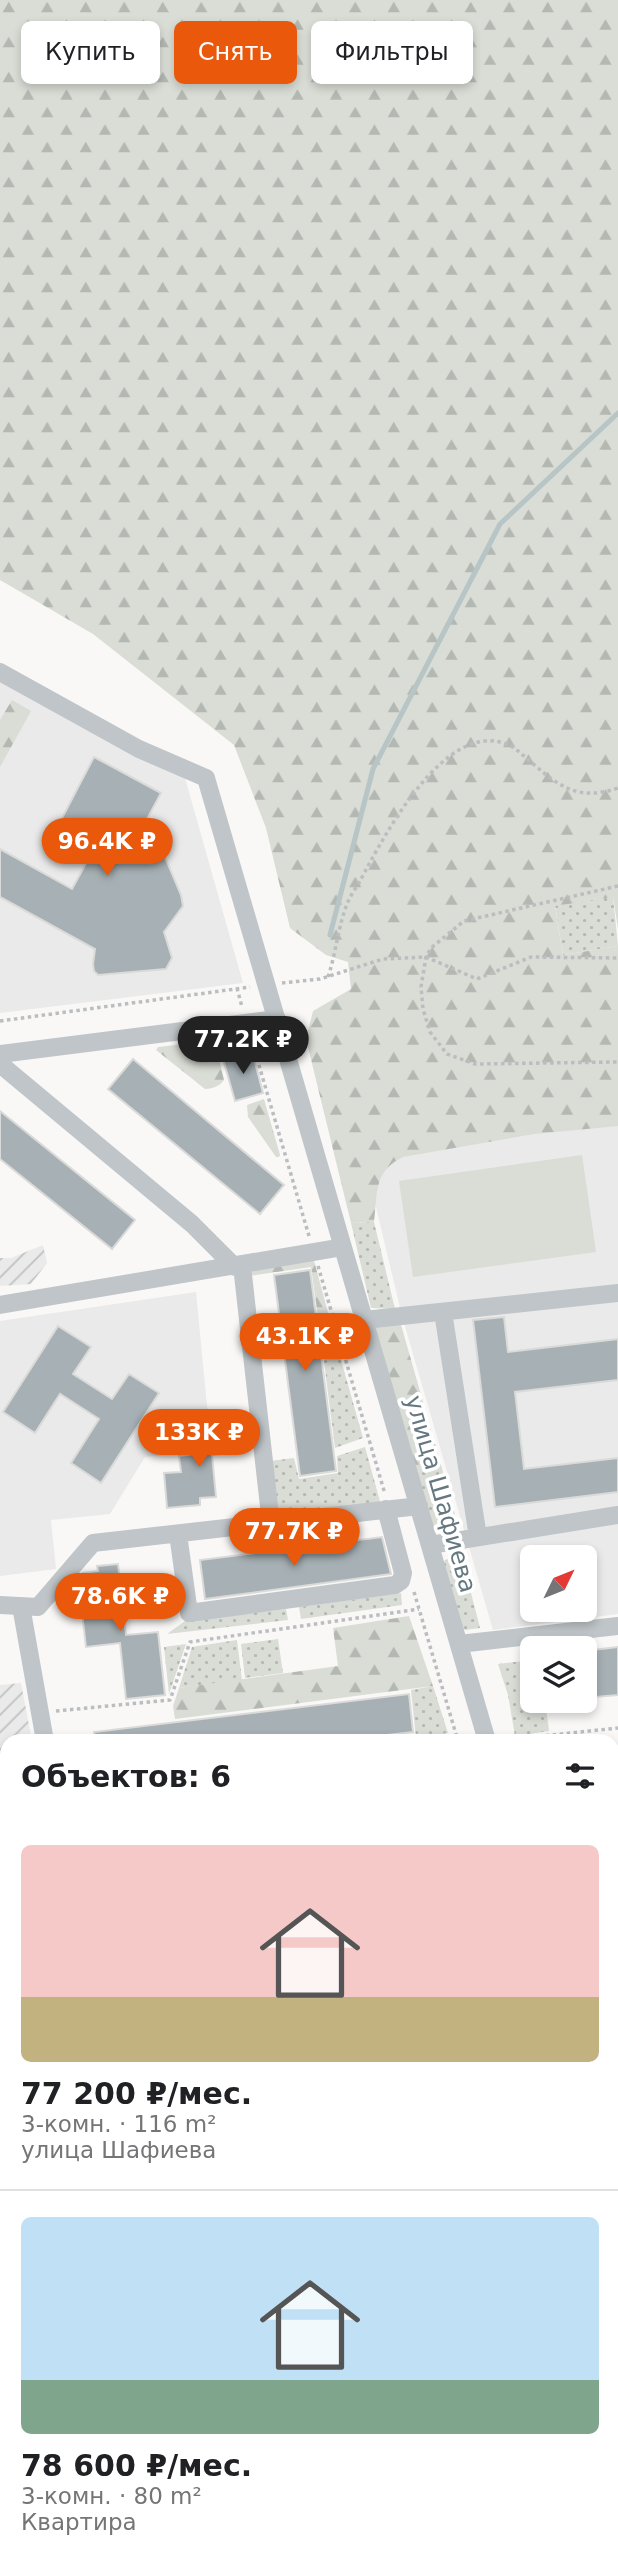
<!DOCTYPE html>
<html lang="ru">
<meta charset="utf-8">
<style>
:root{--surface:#fff;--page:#f2f2f2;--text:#202124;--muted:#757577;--line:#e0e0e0;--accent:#ea580c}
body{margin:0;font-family:"DejaVu Sans",sans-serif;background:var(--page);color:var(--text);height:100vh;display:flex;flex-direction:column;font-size:26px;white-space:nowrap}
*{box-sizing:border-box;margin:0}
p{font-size:23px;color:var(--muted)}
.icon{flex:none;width:38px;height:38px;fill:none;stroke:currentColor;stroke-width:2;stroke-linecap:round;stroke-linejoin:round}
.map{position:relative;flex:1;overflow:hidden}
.details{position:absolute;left:0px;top:1734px;width:620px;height:842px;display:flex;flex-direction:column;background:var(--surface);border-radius:21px 21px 0 0;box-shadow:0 4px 10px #0003}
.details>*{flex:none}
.top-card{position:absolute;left:21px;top:21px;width:578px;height:63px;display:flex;gap:14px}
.needle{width:46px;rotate:47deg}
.fabs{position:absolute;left:520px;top:1545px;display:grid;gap:14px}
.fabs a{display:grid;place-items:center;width:77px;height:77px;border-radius:10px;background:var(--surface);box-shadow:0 4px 10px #0003;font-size:35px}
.price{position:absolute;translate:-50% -60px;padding:0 16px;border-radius:24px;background:var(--accent);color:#fff;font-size:23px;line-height:46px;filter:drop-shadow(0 2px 4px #0008)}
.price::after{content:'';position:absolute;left:50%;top:42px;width:21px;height:16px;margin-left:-10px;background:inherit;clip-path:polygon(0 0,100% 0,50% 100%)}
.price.current{background:#222;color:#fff}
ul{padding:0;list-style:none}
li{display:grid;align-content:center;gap:14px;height:371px;padding:0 21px}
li+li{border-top:2px solid var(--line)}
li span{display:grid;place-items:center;height:217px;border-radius:10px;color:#555}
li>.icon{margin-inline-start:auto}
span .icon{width:126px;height:126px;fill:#fffc;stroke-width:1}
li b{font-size:30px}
h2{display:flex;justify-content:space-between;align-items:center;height:84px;padding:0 21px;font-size:30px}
.chip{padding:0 24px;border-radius:10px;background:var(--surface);box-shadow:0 4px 10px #0003;font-size:24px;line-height:63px}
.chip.current{background:var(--accent);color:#fff}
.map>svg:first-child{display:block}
</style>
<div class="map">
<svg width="618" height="2575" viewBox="0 0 618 2575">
<defs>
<pattern id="industrial-furrows" width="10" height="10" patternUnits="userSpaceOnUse" patternTransform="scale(1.75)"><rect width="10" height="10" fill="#e9eae9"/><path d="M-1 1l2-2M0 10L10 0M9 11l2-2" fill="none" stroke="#c0c2c2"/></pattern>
<pattern id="grass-dots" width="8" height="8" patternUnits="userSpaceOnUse" patternTransform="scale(1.75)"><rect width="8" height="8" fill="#d9ddd5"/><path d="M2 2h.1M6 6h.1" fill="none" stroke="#b4b8b2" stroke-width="1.8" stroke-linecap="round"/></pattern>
<pattern id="forest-firs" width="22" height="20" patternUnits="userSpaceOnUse" patternTransform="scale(1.75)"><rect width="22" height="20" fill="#d9ddd5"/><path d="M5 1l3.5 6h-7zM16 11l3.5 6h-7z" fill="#b4b8b2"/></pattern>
</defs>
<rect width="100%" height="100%" fill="#f9f8f6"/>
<path fill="#e9eae9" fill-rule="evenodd" d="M0,667L185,778L243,983L0,1013Z
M618,1109V1614L493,1630L402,1316L359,1136ZM532,1558H584V1610H532Z
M196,1292L210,1437L192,1439L193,1452L145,1457L110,1514L51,1520L56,1569L0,1576V1321Z"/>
<path fill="url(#industrial-furrows)" d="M43,1245L47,1263L31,1284L0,1286V1258H11Z
M21,1683L32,1741H7V1796L0,1797V1685Z"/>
<path fill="url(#grass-dots)" d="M613,896L618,946L563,955L555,905Z
M374,1222L395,1309L371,1308L351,1223Z
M336,1342L363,1438L335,1448L322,1346Z
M365,1447L381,1505L277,1519L270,1461L294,1458L299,1479L338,1473L337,1456Z
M441,1465L458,1525L436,1530L431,1527L416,1472Z
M461,1554L480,1628L465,1630L460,1627L442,1565L445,1560Z
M401,1593L402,1605L301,1619L299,1607Z
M286,1609L288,1620L167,1634L185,1621Z
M278,1639L283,1673L245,1678L241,1644Z
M237,1640L242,1680L179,1688L192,1647Z
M186,1644L169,1694L164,1647Z
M532,1660V1701H545L549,1731L515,1736L508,1695L498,1664Z
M433,1686L448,1733L416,1738L411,1690Z"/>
<path fill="url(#forest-firs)" d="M0,0H618V929L613,897L555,906L563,955L618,946V1126L534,1134L403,1157C373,1172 378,1192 374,1222L351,1223L306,1039L313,1011L351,989L348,962L326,955L290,928L266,828L234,745L93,634L0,580Z
M12,700L31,711L0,767V720Z
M211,1041L215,1043L224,1080C220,1086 212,1089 205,1089L156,1050L158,1047Z
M264,1099L280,1155L279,1157H276L248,1117L247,1105Z
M313,1257L336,1342L322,1346L311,1267L249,1276V1269Z
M400,1321L441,1465L416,1472L375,1326Z
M409,1616L433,1686L175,1719L173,1706L179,1688L338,1666L333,1628Z"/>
<path fill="#d9ddd5" d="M582,1155L596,1252L413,1277L399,1181Z"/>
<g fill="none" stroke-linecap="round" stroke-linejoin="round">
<path stroke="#b7c5c7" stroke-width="5" d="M330,935L373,769L500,524L618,413"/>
</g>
<path fill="#a7b1b5" stroke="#dadad8" stroke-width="2" d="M94,757L161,793L139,834L160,845L181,895L183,906L164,932L172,958L166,969L98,975L94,971L93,964L95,949L0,897V849L72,889L99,840L61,820Z
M252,1051L263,1093L235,1101L223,1059Z
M133,1059L284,1185L260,1214L108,1089Z
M0,1111L135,1220L112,1249L0,1159Z
M310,1270L336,1471L300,1476L274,1275Z
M504,1317L508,1352L618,1339V1380L515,1392L524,1469L618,1458V1492L495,1507L473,1320Z
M58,1326L91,1347L73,1374L112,1399L129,1374L159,1393L101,1483L71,1463L99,1419L60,1394L35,1433L3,1412Z
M232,1419L237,1452L212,1455L216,1497L200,1498V1505L167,1508L164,1473L181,1472L179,1456L196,1454L194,1440L215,1438L213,1422Z
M382,1537L391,1574L205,1599L200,1560Z
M118,1564L126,1635L158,1632L165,1695L126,1699L120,1643L86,1647L78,1578L83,1573L98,1571L97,1566Z
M618,1647V1695L584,1698V1651Z
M409,1694L413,1732L335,1741H95L94,1732Z"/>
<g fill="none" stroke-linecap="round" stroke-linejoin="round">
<path stroke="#babec0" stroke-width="3.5" stroke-dasharray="3.5 3.5" stroke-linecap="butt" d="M618,886L464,921L431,948L426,957L421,987L423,1009L430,1032L447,1054L475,1064L618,1062
M328,977C336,953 338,927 347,904C350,896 356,888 360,881C383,838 444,720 506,744C517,748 523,756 532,763C561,788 579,801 618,788
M282,983L320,979L383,959L426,957L477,979L531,957L618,958
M237,988L242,1007
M0,1021L250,987
M251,1038L309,1236
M318,1266L385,1494
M414,1592L458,1741
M56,1711L170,1700L190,1642L419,1609
M504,1740L618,1728
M0,2427L7,2426
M612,2512H618
M0,2567L7,2566"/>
<path stroke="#bfc5c8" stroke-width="18" d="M0,672L139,749L206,778L487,1741
M0,1054L277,1019
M0,1064L192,1224L235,1267
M242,1266L271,1524
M0,1305L343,1247
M443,1312L478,1537
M364,1320L618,1293
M178,1534L189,1613L395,1585L401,1581L403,1573L386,1509
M430,1545L618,1515
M0,1605L38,1607L93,1543L419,1506
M21,1606L45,1741
M459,1644L618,1626
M0,1808L7,1807
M0,2151L7,2150
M612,2171L618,2189
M0,2265L7,2319
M612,2291H618
M612,2400H618
M0,2465L7,2464
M612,2468H618
M0,2545L7,2544
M69,2569L70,2575
M258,2569L259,2575"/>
<path stroke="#9fa8ac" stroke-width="2" d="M612,2428L618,2427
M0,2491L7,2490"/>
</g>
<g text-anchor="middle" stroke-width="7" stroke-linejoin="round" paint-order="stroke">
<g font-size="24" fill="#657880" stroke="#fff">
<text transform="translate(441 1494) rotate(74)" y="8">улица Шафиева</text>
</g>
</g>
</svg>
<div class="fabs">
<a><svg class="needle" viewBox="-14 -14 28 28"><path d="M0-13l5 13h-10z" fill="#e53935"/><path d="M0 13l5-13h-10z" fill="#757577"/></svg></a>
<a><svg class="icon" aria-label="layers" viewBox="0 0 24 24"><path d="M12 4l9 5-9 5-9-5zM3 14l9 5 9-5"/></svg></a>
</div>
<b class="price" style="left:107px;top:878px">96.4K ₽</b>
<b class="price current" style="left:243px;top:1076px">77.2K ₽</b>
<b class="price" style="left:305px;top:1373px">43.1K ₽</b>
<b class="price" style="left:199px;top:1469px">133K ₽</b>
<b class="price" style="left:294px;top:1568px">77.7K ₽</b>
<b class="price" style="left:120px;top:1633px">78.6K ₽</b>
<div class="top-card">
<a class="chip">Купить</a>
<a class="chip current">Снять</a>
<a class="chip">Фильтры</a>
</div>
<section class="details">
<h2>Объектов: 6<svg class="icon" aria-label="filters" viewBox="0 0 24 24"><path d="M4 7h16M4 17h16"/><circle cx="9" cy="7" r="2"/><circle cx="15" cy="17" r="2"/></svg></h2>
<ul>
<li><span style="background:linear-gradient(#f6c9c9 70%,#c2b280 0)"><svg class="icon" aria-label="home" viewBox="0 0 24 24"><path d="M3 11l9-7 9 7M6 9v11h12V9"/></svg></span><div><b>77 200 ₽/мес.</b><p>3-комн. · 116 m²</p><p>улица Шафиева</p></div></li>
<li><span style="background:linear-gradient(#bfe0f5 75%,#7fa58c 0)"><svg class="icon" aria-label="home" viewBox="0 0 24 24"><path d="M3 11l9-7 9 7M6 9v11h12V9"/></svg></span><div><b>78 600 ₽/мес.</b><p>3-комн. · 80 m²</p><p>Квартира</p></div></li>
</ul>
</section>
</div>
